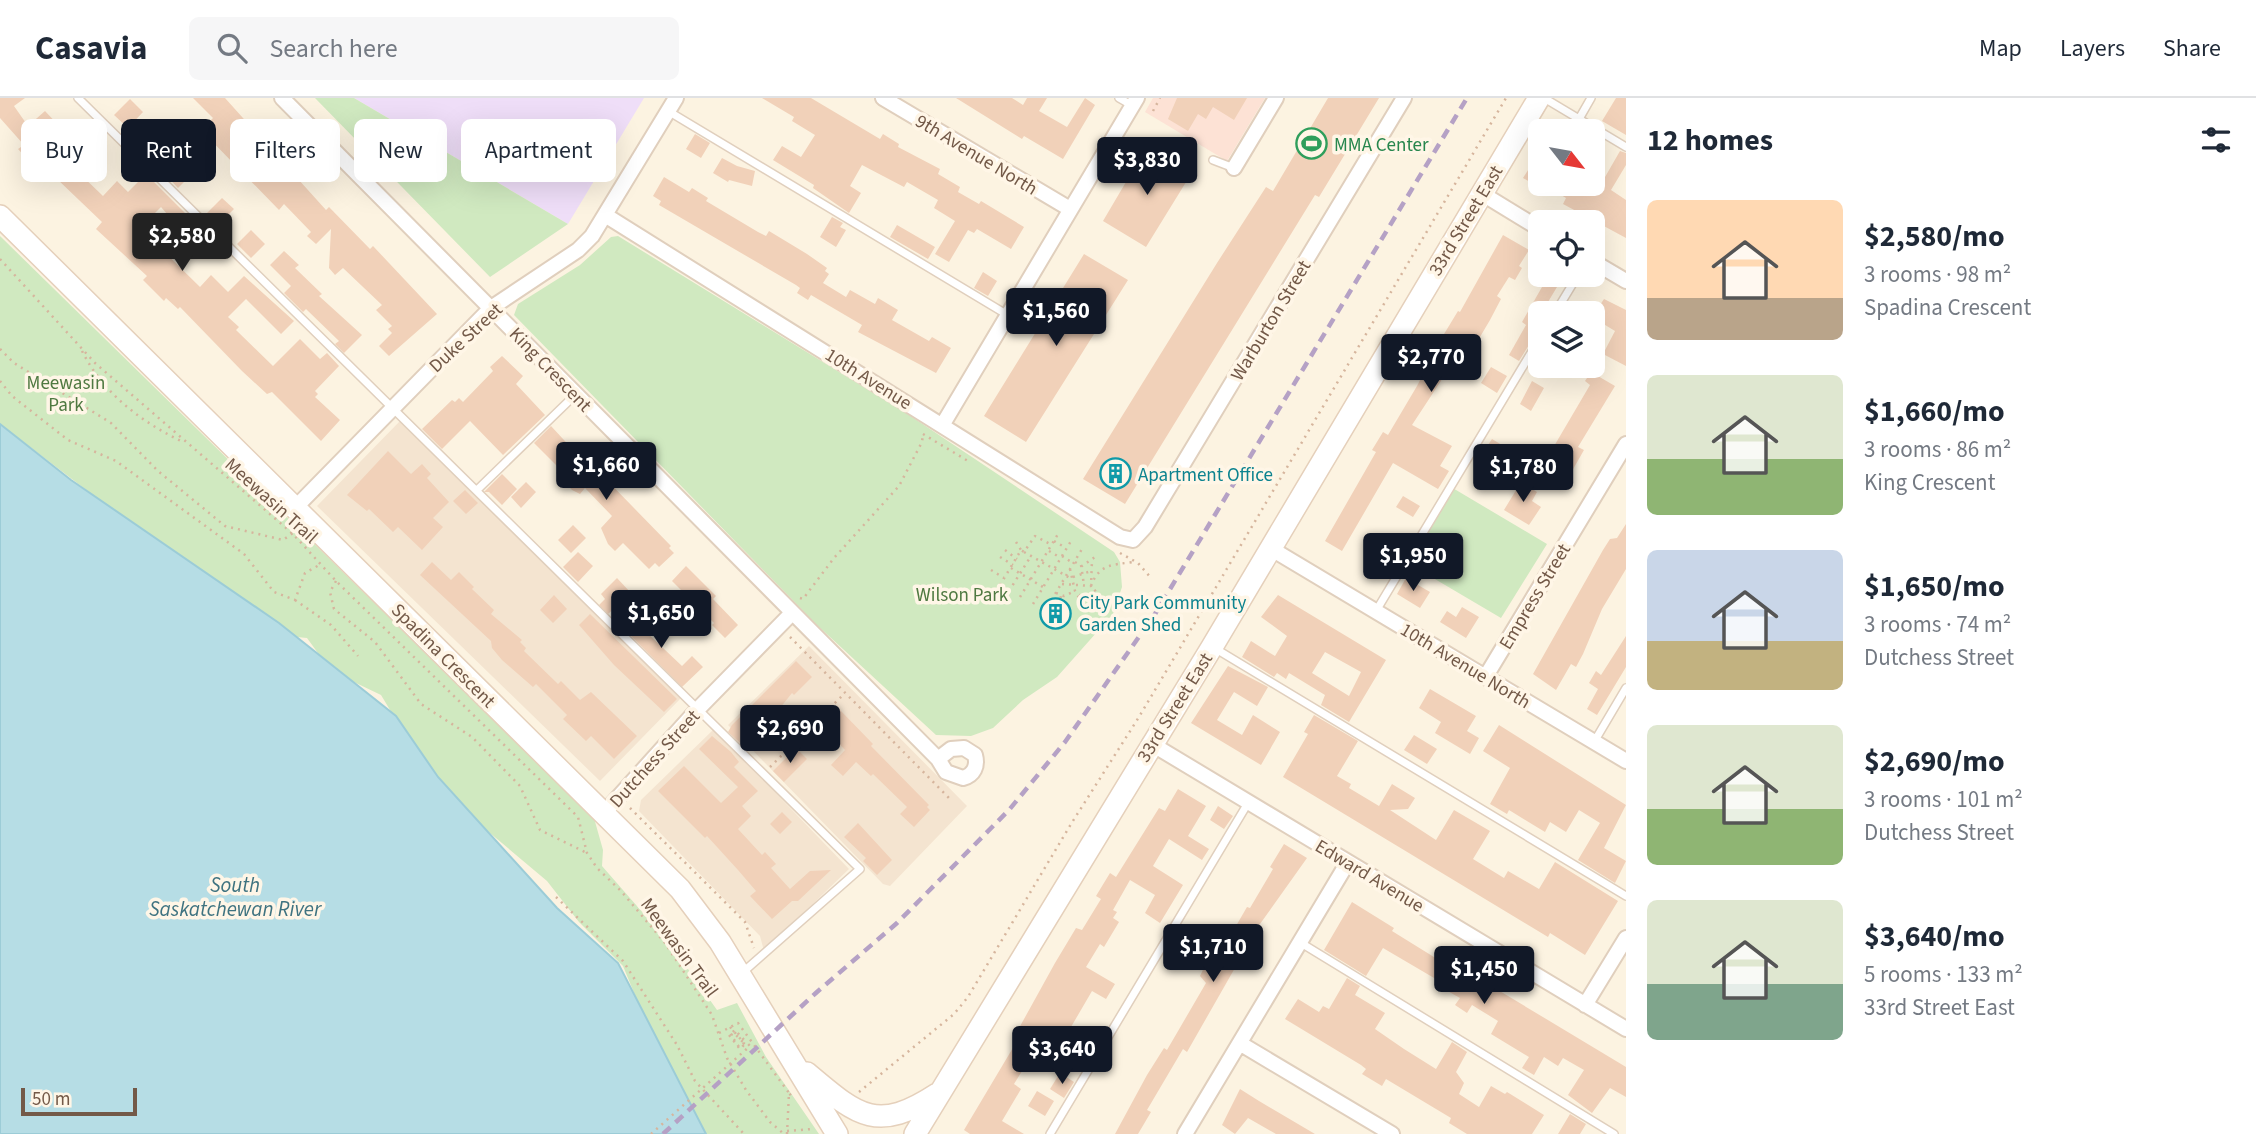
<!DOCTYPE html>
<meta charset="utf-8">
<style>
:root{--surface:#fff;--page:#f6f6f7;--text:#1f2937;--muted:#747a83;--line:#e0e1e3;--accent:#111827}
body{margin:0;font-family:"Source Sans 3",sans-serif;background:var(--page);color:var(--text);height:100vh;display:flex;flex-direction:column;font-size:26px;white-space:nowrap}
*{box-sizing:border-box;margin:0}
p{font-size:23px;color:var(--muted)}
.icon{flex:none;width:38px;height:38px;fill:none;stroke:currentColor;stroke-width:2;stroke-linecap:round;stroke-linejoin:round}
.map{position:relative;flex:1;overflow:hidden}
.sheet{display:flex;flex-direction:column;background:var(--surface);width:630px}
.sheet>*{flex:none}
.top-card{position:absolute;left:21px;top:21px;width:665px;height:63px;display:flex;gap:14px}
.needle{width:46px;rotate:121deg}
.fabs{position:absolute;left:1528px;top:21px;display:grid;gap:14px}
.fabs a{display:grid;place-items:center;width:77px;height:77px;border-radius:10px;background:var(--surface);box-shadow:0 7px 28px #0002;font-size:35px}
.scale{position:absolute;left:21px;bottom:18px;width:116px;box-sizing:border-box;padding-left:7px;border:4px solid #735948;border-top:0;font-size:19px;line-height:24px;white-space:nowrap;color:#735948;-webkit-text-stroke:5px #fff6e7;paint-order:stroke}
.price{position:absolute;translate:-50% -60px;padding:0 16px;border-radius:7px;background:var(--accent);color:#fff;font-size:23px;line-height:46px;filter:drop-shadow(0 2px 4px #0008)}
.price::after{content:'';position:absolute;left:50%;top:42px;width:21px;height:16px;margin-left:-10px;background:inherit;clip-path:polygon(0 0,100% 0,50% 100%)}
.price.active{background:#222;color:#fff}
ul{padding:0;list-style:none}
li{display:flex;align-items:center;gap:21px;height:175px;padding:0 21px}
li span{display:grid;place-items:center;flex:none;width:196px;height:140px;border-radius:10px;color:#555}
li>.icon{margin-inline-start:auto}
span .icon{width:84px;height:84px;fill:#fffc;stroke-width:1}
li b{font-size:30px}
h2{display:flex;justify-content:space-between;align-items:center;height:84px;padding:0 21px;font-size:30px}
.pill{padding:0 24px;border-radius:10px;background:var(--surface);box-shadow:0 7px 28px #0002;font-size:24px;line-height:63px}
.pill.active{background:var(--accent);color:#fff}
header{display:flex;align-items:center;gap:42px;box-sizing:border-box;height:98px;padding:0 35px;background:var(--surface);border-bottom:2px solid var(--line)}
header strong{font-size:33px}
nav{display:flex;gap:38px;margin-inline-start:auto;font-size:24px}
.search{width:490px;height:63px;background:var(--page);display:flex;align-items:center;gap:18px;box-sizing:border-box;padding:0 24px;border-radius:10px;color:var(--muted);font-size:26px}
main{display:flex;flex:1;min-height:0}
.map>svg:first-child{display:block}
</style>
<header>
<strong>Casavia</strong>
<div class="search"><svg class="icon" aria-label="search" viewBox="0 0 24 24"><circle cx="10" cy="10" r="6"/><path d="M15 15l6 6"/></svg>Search here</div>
<nav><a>Map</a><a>Layers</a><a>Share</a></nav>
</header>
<main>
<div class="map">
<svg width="1626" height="1036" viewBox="0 0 1626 1036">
<rect width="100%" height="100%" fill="#fcf3e1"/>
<path fill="#f4e4d0" d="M400,323L681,600L600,683L317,408Z
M809,548L967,708L890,788L883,786L728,627Z
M714,631L849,771L764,853L760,838L639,713L641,702Z"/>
<path fill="#fde2d5" d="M1153,0H1265L1227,63L1145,14Z"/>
<path fill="#efdef8" d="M354,0H644L568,126Z"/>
<path fill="#d0e9c0" d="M315,0H354L568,126L490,179Z
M0,138L594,720L603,752L602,768L671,847L717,912L737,905L766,959L819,1036H705L651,936L623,868L579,824L547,783L484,730L416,655L381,597L331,573L307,540L276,537L0,326Z
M618,138L909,317L1114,454L1120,464L1122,489L1113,516L1057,579L1023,602L993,630L971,638L936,637L817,527L514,217L518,206L580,167L611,139Z
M1451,389L1547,446L1501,520L1406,464Z"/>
<path fill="#b6dde5" stroke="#9cccd7" stroke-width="2" d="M0,326L71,382L279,525L396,618L438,679L557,810L618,865L706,1036H0Z"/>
<path fill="#f1d1b9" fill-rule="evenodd" d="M0,0H25L14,8L28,28L45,13L62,31L53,39L81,66L76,72L103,98L117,83L128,94L146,76L209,139L197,151L161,109L140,130L200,189L211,177L228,194L244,178L294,223L281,236L246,201L228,219L239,229L236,232L273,268L300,241L320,261L327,255L339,268L315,293L318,296L315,299L340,322L321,343L272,294L267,296L242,273L180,209L178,211L166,200L164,203L143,182L147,178L96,131L102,124L56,80L52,84L28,62L18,51L24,47L0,20Z
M193,0H225L326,112L329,109L370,151L373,148L437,216L389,258L379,248L392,235L388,231L392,228L376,212L382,207L343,170L335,177L329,170L331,131L316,146L307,138L311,134L284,106L279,112L201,32L213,20Z
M762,0H811L880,41L883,36L899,46L898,49L940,71L938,76L960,89L958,94L979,106L981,103L1024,129L1011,151L977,131L974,135L968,132L949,164L935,156L955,123L934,110L938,102L907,84L904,89L862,67L850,88L861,95L849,115L813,90L814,87L773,62L782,48L801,59L815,37L792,23L794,19Z
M956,0H1012L1023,7L1027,0H1047L1039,13L1067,29L1085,0L1095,7L1063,61L1024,38L1022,41Z
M1177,0H1247L1234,22L1213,9L1206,21L1198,16L1188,33L1168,21Z
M1328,0H1379L1319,99L1315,97L1125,406L1083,381L1217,165L1266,89L1273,93Z
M1616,0H1626V37L1602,23Z
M130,1L143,14L128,30L114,17Z
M695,36L710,45L701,60L686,51Z
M156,38L177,58L185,50L202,66L178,90L142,52Z
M1146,50L1191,76L1146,149L1103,123Z
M1540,53V79L1535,87L1523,80Z
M1620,53L1626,55V67L1611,92L1626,102V140L1563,106L1566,100L1543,86H1601Z
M722,60L737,68L755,73L752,88L729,82L728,84L713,75Z
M664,79L689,94L692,90L708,100L706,103L758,134L766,138L769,133L807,156L827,170L825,173L829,176L823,185L846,199L850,192L875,206L878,200L898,212L892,222L929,243L932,239L951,250L936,275L858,234L862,227L811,197L808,202L797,195L800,190L796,187L659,107L661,103L653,98Z
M222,100L234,111L216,129L205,117Z
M832,119L843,125L840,129L846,132L836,149L820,139Z
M897,127L935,149L928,161L890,139Z
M251,132L265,146L251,160L237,146Z
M1503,137L1529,152L1519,168L1522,170L1515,182L1509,179L1497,198L1501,201L1490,222L1461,271L1452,266L1412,327L1452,348L1440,368L1449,373L1438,391L1393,365L1342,453L1325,443L1376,354L1372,352L1383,334L1388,337L1417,288L1434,255L1428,252L1436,238L1441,241L1458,213L1460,214Z
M284,153L299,167L295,170L322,196L319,198L362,237L344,255L335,246L339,243L306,211L303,214L284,195L291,188L270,167Z
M1084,156L1128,182L1026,344L984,318Z
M983,174L997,183L988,198L974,190Z
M1546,182L1557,189L1548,204L1553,207L1549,215H1540V234L1535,237L1519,263L1509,257L1526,227L1522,224Z
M1604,201L1626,212V268L1603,256L1615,233L1592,219Z
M502,258L523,278L516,286L545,317L503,357L470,323L442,351L422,331L452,302L455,304L459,300L463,304L493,273L490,269Z
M1491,269L1507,278L1497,295L1481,285Z
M1591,274L1615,288L1578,349L1584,352L1564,387L1540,372L1590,287L1585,283Z
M1532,283L1544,290L1531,313L1520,306Z
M551,328L576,355L587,358L597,368L595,370L671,448L669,450L674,455L659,469L655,465L649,471L623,445L615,453L608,446L601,430L612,418L585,390L580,396L572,392L556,375L560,371L534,345Z
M1492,341L1512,353L1502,368L1482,356Z
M388,353L411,376L422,366L431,376L427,380L449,404L433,420L443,429L422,452L398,429L393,434L369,411L367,413L347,397Z
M502,376L517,391L502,407L489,394H484Z
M526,384L536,394L521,410L511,399Z
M1521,384L1537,394L1532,403L1541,409L1529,427L1504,412Z
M465,392L478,405L466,416L453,403Z
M1403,398L1420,408L1413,419L1396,409Z
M1626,426V471L1602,511L1583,556L1576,569L1571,566L1556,592L1533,576L1603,452L1610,441L1617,440Z
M573,427L586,440L571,455L558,442Z
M578,454L593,468L578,484L563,469Z
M432,464L451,482L459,474L474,489L472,491L494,512L491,516L522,542L520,544L526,550L524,553L558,586L561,583L580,602L591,594L637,638L614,661L591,638L586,643L563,621L567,617L536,586L533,589L502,562L492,550L491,543L420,477Z
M686,468L716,498L713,501L738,527L725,540L712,527L714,525L672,483Z
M617,480L631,495L608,516L599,507L605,501L601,496Z
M1406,480L1430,494L1420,510L1397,496Z
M554,497L567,511L553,525L540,512Z
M1278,497L1386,562L1349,624L1321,607L1325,597L1289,575L1286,581L1277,575L1274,579L1242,559L1251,543L1275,558L1287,538L1261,519ZM1325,554L1361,574L1349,598L1312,575Z
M647,509L658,520L645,533L682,568L692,558L703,569L682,589L625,532Z
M1462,509L1479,519L1466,540L1440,524L1447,513L1456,519Z
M590,516L677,601L664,614L614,567L579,527Z
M1626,538V569L1597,617L1587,611L1598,591L1589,585L1596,573L1601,577Z
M796,563L812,579L794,597L792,595L768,625L764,621L740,645L728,634L732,627Z
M1228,568L1268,589L1257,608L1234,594L1217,622L1242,637L1253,617L1280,634L1261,667L1191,625Z
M1430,591L1476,618L1467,633L1479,640L1470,656L1435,635L1441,624L1419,610Z
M840,612L873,646L871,648L929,707L927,709L930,712L914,729L900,716L907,709L873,676L871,678L856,664L843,678L831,667L845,652L823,629Z
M1314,617L1358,643L1337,678L1351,686L1349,690L1379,708L1392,686L1415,700L1408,711L1390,712L1436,742L1454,712L1490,733L1473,761L1504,780L1508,773L1539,791L1555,764L1618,803L1585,857L1550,835L1548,839L1283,679L1308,636L1304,634Z
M1499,627L1626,707L1604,750L1626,763L1615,785L1578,762L1600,725L1579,712L1566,734L1550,724L1545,734L1509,712L1507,716L1490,706L1510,670L1483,653Z
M1414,637L1437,651L1427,666L1404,652Z
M712,638L731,654L739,664L734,669L758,693L742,708L751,718L738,731L762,757L765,754L776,766L771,770L790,791L810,773L831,772L798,803H792L772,821L750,798L756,793L738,772L707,738L705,740L658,693L684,668L721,705L738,689L699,651Z
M796,650L807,661L784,684L773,673Z
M1178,691L1206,708L1188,738L1209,751L1202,762L1169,741L1153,768L1183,787L1160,825L1145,815L1155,797L1130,782L1113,812L1117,814L1113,820L1119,824L1104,849L1100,846L1086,869L1115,886L1106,901L1092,893L1071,929L1075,931L1067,944L1047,933L1014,986L1021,991L1002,1023L1024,1036H970L964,1032L1017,943L1013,941L1055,865L1076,830L1082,832L1101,801L1096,798L1110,775L1116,779L1159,710L1165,713Z
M1218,708L1233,718L1224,731L1210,722Z
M782,714L792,724L780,736L770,726Z
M858,725L892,762L877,777L863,763L866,760L844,739Z
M1284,746L1307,760L1260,826L1187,954L1183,951L1147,1012L1151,1014L1138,1036H1115L1147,977L1164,950L1167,952L1206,885L1200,878L1213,851L1223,836L1229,840L1247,809L1250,810L1273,771L1270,769Z
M1352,804L1394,830L1392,833L1471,882L1473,879L1488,886L1626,969V999L1610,990L1592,1015L1568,997L1584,972L1563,960L1558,968L1544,959L1534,977L1522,970L1529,959L1491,936L1498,923L1472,907L1467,915L1455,907L1460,900L1444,891L1446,887L1383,850L1366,878L1324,852Z
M1347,880L1360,888L1355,897L1385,915L1375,931L1404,951L1436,971L1452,944L1467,954L1456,974L1464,985L1459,996L1479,1009L1491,988L1505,996L1507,994L1544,1017L1532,1036H1467L1449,1025L1451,1020L1386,981L1382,988L1362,976L1366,971L1361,967L1285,921L1298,901L1319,914L1323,908L1329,911Z
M1060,975L1074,984L1064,1000L1050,991Z
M1240,991L1259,1003L1315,1036H1276L1248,1020L1235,1036L1222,1027Z
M1037,993L1054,1003L1045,1018L1028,1008Z
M1570,1016L1586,1026L1580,1036H1558Z"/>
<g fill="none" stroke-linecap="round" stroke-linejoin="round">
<defs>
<path id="lane" d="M78,0C338,258 598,516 860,771L742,875
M1119,0L1133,8
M1544,0L1626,49
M668,13L1006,216
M1579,21L1591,0
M1213,62L1234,70
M1555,215L1578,177
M477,392L576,296
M1376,513L1540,240
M1216,551L1626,798
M1594,644L1626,590
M1301,845L1614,1036
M1050,1036L1248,705"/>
<path id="street" d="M282,0L938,661L946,674L963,680C974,677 978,668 975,657L964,650L951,651L938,661
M883,0L1070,111
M1234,70L1276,0
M1481,95L1540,131
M605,117L1120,439L1133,442L1145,429L1404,0
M1592,163L1626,183
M943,326L1137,0
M295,410L491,210L578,152L592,138L676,0
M1270,450L1626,663
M1486,578L1626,346
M1150,645L1626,931
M605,714L697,612L791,516
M1585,907L1626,840
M1241,946L1392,1036
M1185,1036L1348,764"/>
<path id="secondary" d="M0,118L680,791L720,844L837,1036
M807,975C857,1017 876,1036 937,996
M915,1036L1212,549L1539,0"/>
</defs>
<use href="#lane" stroke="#e0cfbd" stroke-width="10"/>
<use href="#street" stroke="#e0cfbd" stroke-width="18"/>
<use href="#secondary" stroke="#e5d0bb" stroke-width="24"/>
<path stroke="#d6b59d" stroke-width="2.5" stroke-dasharray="2 5" stroke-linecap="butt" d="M1153,13L1160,0
M0,161L95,265L293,436L336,483L578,719L587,755L597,770L621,793L665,845L712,917L727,960L746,992L770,1024L784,1036
M0,251L14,265L111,325L158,373L225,428L283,442L293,435
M82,253C103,295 140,323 181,343
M0,283L12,298L68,342L116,363L244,456L274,494L295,502L305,475L321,466
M923,336L968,363
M1054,443L1066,450
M1016,444L1021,452
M1005,452L1017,461
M1049,453L1061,460
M1024,454L1070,480L1091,473
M1120,455L1138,465L1152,481
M1062,458L1073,465
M1000,459L1013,467
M1075,464L1082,468L1095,459
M1081,467L1084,487
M1011,470L1043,489
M1070,471L1075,493L1086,511
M991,472L1004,480
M336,483L330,494L334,511L375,544L421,606L472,639L520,688L540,732L587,755
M1062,486L1091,488L1092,462
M1000,487L1021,452L1024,454L1035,438L1052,447
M1009,493L1031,458
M1056,495L1064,498L1075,493
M1079,497L1094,500L1100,498L1091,488C1099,466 1112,467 1133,464
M1020,499L1058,436
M800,500L803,501L834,460L899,388L922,344L923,336
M1183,500L1203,514
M295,502L331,527L358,558
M1060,505L1067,508
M1033,506L1071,443
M1051,506H1059L1061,498
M1048,508L1082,451
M790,539L950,701
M770,669L845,595
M630,710L745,824L754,850
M556,799L623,863L677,947L695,983L744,1036
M730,929L744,945L739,949L731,937L734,935L745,946L740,951L729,937L735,932L746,944
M719,935L738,925L789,995
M859,994L954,916L968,899L1071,726L1139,619L1506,0
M787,1033L812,1031
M787,1036L789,995L792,999"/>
<use href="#lane" stroke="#fff" stroke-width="7"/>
<use href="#street" stroke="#fff" stroke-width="14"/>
<use href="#secondary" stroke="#fff" stroke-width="21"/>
<path stroke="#b5a1c5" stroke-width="4.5" stroke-dasharray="10 7" stroke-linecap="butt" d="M663,1036L817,894L897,825L1009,712L1065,644L1155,516L1467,0"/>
<path stroke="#d6b59d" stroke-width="2.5" stroke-dasharray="2 5" stroke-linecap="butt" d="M651,1036L750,948L746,944"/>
</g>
<defs>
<symbol id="stadium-ring" viewBox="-11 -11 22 22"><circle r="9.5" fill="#fff6e7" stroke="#2e9e5b" stroke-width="1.5"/><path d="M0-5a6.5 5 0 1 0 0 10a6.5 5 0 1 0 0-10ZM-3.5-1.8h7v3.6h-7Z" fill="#2e9e5b"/></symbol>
<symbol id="building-ring" viewBox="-11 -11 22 22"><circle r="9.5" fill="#fff6e7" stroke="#0f9aa8" stroke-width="1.5"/><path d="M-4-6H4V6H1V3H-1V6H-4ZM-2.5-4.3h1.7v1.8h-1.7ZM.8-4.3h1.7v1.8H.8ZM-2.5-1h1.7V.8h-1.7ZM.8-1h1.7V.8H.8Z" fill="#0f9aa8"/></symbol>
</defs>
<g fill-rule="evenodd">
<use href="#stadium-ring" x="1294" y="28" width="35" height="35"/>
<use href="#building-ring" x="1098" y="358" width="35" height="35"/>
<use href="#building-ring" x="1038" y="498" width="35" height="35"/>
</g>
<g text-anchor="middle" stroke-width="7" stroke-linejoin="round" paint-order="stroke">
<g font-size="19" fill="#27864d" stroke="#fff6e7" text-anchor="start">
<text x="1334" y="53">MMA Center</text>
</g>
<g font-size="19" fill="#735948" stroke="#fff6e7">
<text transform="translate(977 56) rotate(31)" y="7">9th Avenue North</text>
<text transform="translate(1465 122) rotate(-59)" y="7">33rd Street East</text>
<text transform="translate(1270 222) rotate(-59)" y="7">Warburton Street</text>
<text transform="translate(465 239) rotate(-43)" y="7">Duke Street</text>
<text transform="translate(551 271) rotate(46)" y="7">King Crescent</text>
<text transform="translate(869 280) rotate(32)" y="7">10th Avenue</text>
<text transform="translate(272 402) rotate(42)" y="7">Meewasin Trail</text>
<text transform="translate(1534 498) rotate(-59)" y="7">Empress Street</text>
<text transform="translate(444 557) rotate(45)" y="7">Spadina Crescent</text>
<text transform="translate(1466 567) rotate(31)" y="7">10th Avenue North</text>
<text transform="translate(1174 609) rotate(-58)" y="7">33rd Street East</text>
<text transform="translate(654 660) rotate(-48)" y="7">Dutchess Street</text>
<text transform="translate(1370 777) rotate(31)" y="7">Edward Avenue</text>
<text transform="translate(680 849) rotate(54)" y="7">Meewasin Trail</text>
</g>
<g font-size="19" fill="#4f7941" stroke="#fff6e7">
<text x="66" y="291">Meewasin<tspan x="66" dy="22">Park</tspan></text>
<text x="962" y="503">Wilson Park</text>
</g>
<g font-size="19" fill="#0d838f" stroke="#fff6e7" text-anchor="start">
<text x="1138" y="383">Apartment Office</text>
<text x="1079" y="511">City Park Community<tspan x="1079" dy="22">Garden Shed</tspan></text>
</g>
<g font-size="21" font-style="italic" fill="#3f7380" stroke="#fff6e7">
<text x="235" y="794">South<tspan x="235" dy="24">Saskatchewan River</tspan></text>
</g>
</g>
</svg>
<div class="fabs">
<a><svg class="needle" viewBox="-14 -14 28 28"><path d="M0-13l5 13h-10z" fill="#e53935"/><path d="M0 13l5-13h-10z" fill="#747a83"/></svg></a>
<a><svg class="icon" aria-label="locate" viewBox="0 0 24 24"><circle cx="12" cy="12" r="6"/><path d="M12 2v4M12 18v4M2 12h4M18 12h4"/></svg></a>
<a><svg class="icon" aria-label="layers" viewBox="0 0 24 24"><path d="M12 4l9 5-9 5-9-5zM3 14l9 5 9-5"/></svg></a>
</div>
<div class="scale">50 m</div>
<b class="price" style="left:1147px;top:99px">$3,830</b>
<b class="price active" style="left:182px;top:175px">$2,580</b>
<b class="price" style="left:1056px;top:250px">$1,560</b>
<b class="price" style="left:1431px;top:296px">$2,770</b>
<b class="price" style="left:606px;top:404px">$1,660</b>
<b class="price" style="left:1523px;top:406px">$1,780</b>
<b class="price" style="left:1413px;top:495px">$1,950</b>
<b class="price" style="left:661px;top:552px">$1,650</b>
<b class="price" style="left:790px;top:667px">$2,690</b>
<b class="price" style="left:1213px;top:886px">$1,710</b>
<b class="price" style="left:1484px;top:908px">$1,450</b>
<b class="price" style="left:1062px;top:988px">$3,640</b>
<div class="top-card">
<a class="pill">Buy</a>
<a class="pill active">Rent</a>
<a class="pill">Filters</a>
<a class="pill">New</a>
<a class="pill">Apartment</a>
</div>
</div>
<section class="sheet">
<h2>12 homes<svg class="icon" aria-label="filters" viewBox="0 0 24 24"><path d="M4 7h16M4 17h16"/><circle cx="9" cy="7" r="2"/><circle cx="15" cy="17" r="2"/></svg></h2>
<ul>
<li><span style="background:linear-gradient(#ffd9b3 70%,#b9a48a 0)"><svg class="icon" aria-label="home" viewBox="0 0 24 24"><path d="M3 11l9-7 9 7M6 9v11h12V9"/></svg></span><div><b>$2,580/mo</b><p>3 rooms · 98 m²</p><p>Spadina Crescent</p></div></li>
<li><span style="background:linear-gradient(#dfe7d0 60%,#8fb573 0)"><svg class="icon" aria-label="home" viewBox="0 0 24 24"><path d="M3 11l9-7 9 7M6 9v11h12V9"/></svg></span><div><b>$1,660/mo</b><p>3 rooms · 86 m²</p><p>King Crescent</p></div></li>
<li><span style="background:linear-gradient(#c9d6e8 65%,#c2b280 0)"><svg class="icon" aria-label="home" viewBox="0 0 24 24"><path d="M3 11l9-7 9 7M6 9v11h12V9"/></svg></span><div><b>$1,650/mo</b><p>3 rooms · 74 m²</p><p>Dutchess Street</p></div></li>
<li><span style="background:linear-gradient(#dfe7d0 60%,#8fb573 0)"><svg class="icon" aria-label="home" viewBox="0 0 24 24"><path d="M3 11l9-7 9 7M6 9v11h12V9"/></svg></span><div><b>$2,690/mo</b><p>3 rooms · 101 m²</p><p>Dutchess Street</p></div></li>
<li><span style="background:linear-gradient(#dfe7d0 60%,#7fa58c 0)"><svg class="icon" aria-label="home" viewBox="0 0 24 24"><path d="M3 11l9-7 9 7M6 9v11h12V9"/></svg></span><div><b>$3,640/mo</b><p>5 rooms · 133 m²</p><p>33rd Street East</p></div></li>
</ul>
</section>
</main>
